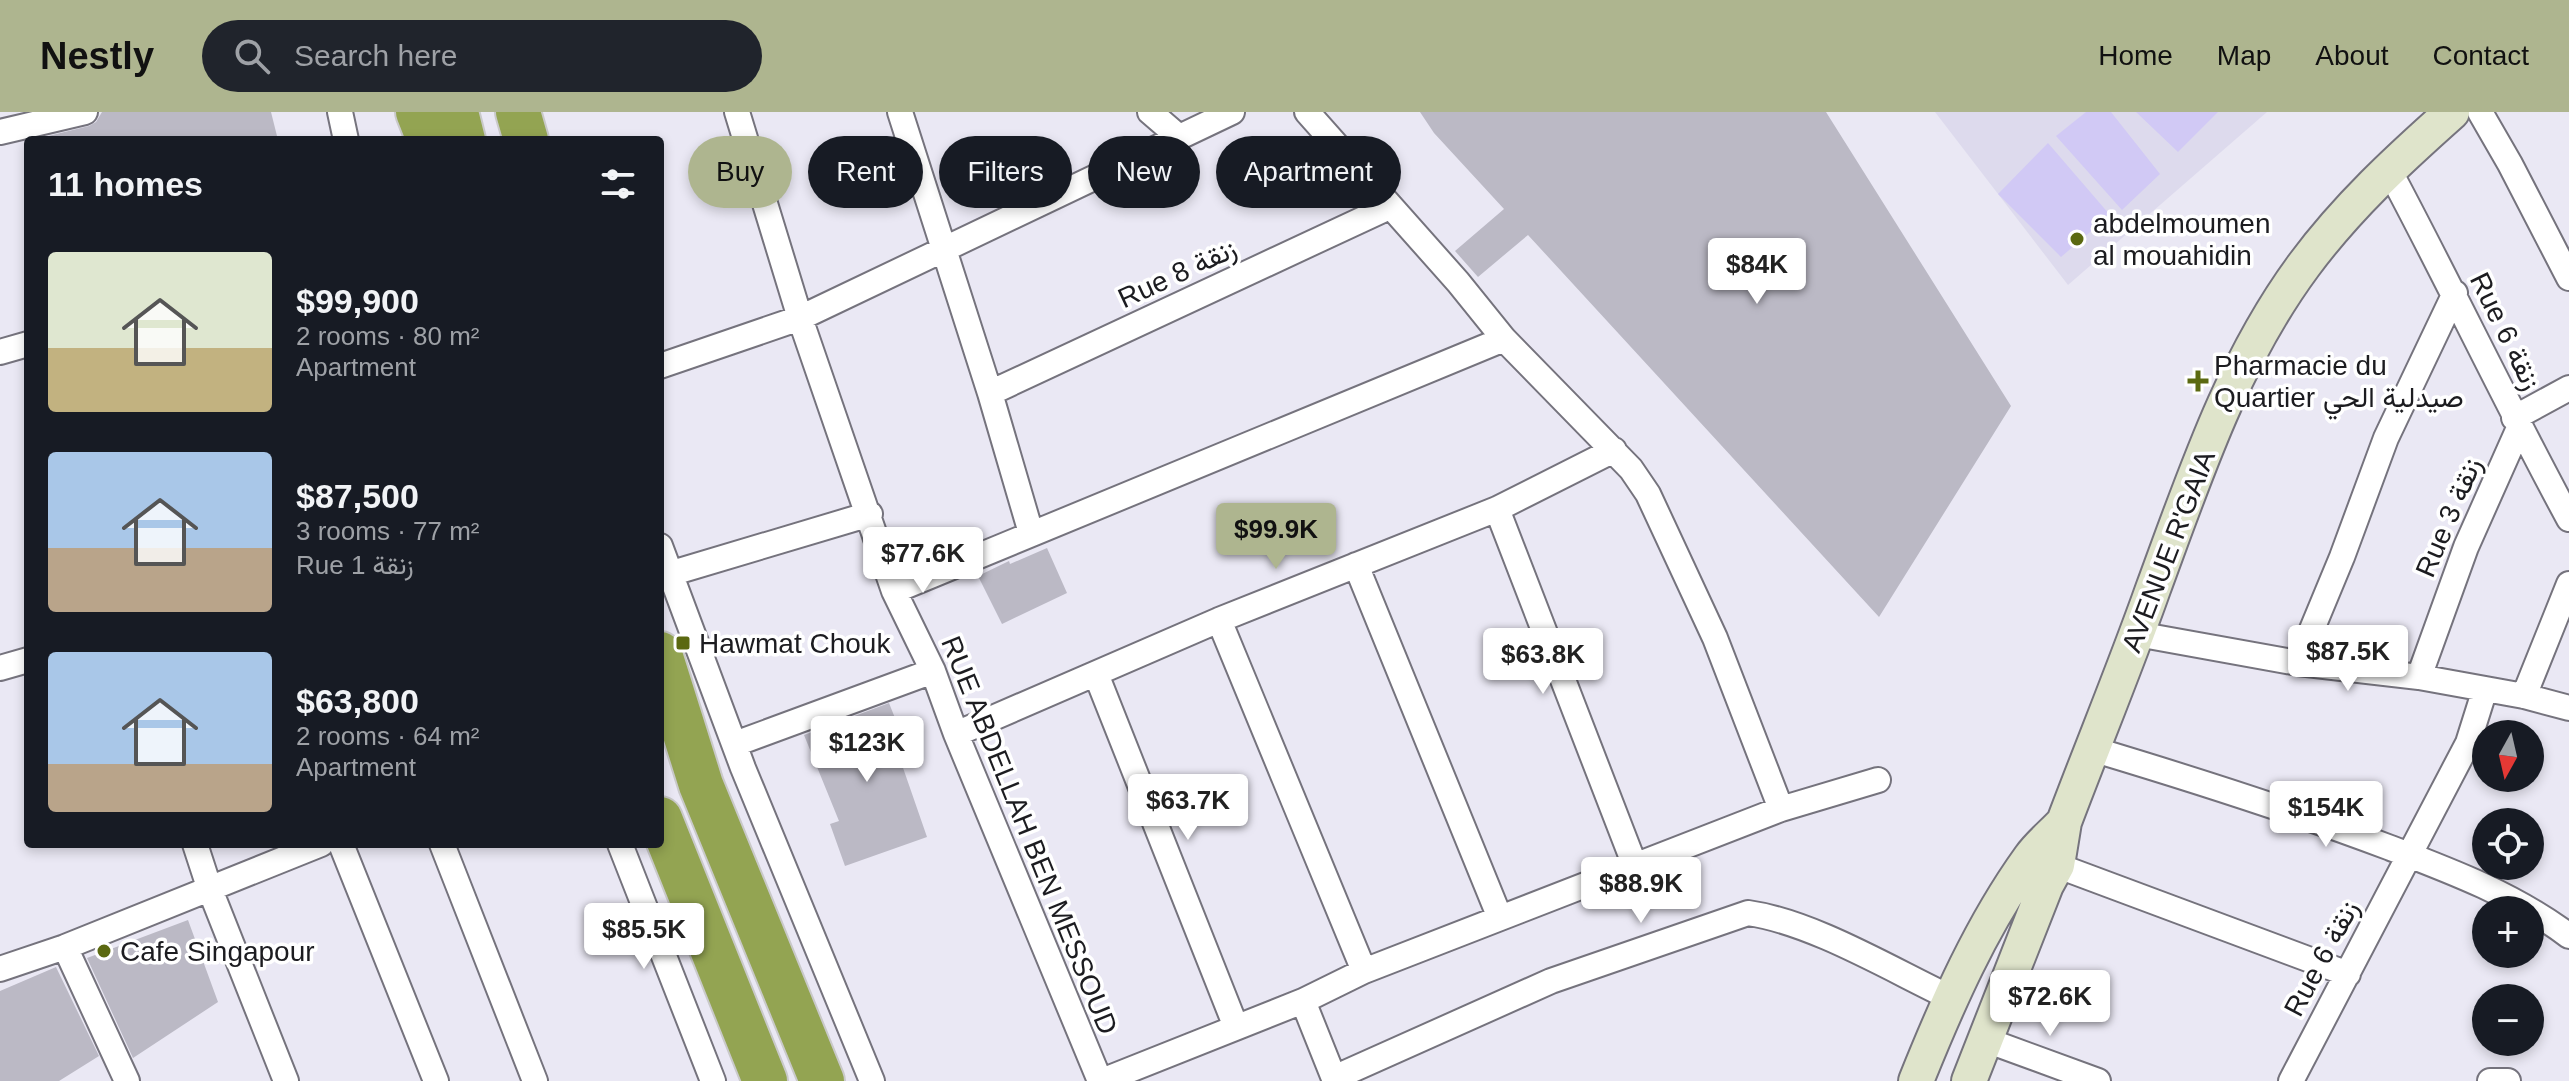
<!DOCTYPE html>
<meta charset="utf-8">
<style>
:root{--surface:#171b24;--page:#20242c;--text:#f1f3f6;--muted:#9ea1a6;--accent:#aeb58f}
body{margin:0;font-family:Helvetica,Vazirmatn,sans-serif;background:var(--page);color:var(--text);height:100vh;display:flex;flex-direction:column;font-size:30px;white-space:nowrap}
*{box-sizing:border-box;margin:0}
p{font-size:26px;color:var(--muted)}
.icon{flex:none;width:44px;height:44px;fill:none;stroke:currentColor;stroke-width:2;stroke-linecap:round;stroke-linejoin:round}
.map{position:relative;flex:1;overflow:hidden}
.side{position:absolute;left:24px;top:24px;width:640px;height:712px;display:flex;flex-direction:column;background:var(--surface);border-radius:8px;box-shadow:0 4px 12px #0003}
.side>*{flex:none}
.guide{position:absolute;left:688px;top:24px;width:760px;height:72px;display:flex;gap:16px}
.needle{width:52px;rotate:188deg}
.buttons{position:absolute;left:2472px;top:608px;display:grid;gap:16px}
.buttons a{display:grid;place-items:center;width:72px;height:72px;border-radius:50%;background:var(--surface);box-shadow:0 4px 12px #0003;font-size:40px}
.price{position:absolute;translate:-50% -68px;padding:0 18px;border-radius:8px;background:#fff;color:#222;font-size:26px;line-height:52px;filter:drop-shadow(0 2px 4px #0008)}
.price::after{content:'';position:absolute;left:50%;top:48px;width:24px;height:18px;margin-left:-12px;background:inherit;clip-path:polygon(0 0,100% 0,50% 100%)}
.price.current{background:var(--accent);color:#111}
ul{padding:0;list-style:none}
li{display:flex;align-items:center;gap:24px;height:200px;padding:0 24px}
li span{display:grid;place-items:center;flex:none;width:224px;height:160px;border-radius:8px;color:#555}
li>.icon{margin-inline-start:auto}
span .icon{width:96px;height:96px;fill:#fffc;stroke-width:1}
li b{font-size:34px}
h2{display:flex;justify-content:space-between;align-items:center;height:96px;padding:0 24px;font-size:34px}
.pill{padding:0 28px;border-radius:36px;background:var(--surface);box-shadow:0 4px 12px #0003;font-size:28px;line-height:72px}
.pill.current{background:var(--accent);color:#111}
header{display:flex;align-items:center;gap:48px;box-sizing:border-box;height:112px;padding:0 40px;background:var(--accent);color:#111}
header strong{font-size:38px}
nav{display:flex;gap:44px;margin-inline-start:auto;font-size:28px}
.search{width:560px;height:72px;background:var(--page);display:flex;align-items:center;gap:20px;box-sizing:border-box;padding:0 28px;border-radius:44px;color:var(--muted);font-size:30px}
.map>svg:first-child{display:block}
</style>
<header>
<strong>Nestly</strong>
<div class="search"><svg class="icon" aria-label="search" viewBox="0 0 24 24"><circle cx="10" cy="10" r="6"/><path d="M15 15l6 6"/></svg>Search here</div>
<nav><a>Home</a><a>Map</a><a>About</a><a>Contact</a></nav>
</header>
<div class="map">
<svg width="2569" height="969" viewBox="0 0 2569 969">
<rect width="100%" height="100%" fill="#eae8f4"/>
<path fill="#dddaed" d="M1935,0H2267L2068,173Z"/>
<path fill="#d1c9f5" d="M2086,0H2111L2160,62L2122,98L2056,24Z
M2136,0H2218L2178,40Z
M2048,31L2110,103L2061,145L1998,82Z"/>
<path fill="#bbb9c5" d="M102,0H271L278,28H32L89,14L96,10Z
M1420,0H1826L2011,294L1879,505L1528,123L1478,165L1455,139L1504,97L1434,21Z
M1047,436L1067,481L1002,512L978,464L1009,449L1010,452Z
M889,591L911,646L901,650L927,725L845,754L830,712L839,709L804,623Z
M188,808L218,890L133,946L87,846Z
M56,855L99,944L59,969H0V879Z"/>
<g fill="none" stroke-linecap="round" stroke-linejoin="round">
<defs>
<path id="street" d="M340,0L346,28
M737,0L800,206L894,479L933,559L956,622L1100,969
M900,0L990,281L1031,421
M1150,0L1179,25
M1307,0L1458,170L1504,227L1631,357L1648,382L1715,526L1781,697
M2480,0L2510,52L2569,166
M0,20L85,0
M2388,56C2450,172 2506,291 2569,407
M0,240L28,232
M660,254L800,206L1232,0
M990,281L1389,95
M2514,306L2569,276
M1497,397L1635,754
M660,434L743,656L872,969
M1356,453L1500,806
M669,462L870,402
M894,479L1504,227
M1219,508L1364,859
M2137,522L2298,551L2419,565L2524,584L2569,596
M2298,551L2342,445L2386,326L2455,181
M0,556L28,548
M1096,562L1236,915
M2419,565L2466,435L2519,316
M2524,584L2569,472
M956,622L1219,508L1497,397L1614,338
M735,632L933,559
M2092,637C2192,667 2290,698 2388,735C2451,759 2515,783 2569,824
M195,732L209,775L286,969
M341,732L436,969
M442,732L535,969
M620,732L713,969
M2045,749L2348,862
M65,835L127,969
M0,857L65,835L321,732
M1303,889L1335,969
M1986,928L2098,969
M1334,966L1551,869L1748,801C1812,810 1890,857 1949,885
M1102,969L1303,889L1364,859L1781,697L1878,668
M2291,969L2468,631L2485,577
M2490,969H2508"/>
<path id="secondary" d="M1916,969C1947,892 1981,814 2030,746C2039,733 2053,722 2064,710
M1969,969L2046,773L2057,753L2064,710C2093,633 2125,556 2153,477C2194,366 2232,250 2304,153C2347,95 2398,48 2452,0"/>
<path id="highway" d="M418,0L429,28
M456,0L463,28
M518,0L526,28
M660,542L701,673L822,969
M660,707L765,969"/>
</defs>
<use href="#street" stroke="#75737d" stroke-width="28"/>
<use href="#secondary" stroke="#75737d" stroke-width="38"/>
<use href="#highway" stroke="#c9c9c9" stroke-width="48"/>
<use href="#street" stroke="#fff" stroke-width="24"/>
<use href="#secondary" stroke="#dfe4cb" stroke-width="34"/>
<use href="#highway" stroke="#93a452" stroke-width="44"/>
</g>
<g fill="#5b6911" stroke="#fff" stroke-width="3">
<circle cx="2077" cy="127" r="8"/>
<path d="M2194 257h8v8h8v8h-8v8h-8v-8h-8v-8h8z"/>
<rect x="675" y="523" width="16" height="16" rx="4"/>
<circle cx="104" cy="839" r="8"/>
</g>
<g text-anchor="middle" stroke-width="7" stroke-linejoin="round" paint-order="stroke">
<g font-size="28" fill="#1c1c20" stroke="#fff" text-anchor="start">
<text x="2093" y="121">abdelmoumen<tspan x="2093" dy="32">al mouahidin</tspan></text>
<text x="2214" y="263">Pharmacie du<tspan x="2214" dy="32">Quartier صيدلية الحي</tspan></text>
<text x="699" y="541">Hawmat Chouk</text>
<text x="120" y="849">Cafe Singapour</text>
</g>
<g font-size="28" fill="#1c1c20" stroke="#fff">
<text transform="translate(1177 161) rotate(-25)" y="10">Rue 8 زنقة</text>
<text transform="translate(2506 219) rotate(64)" y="10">Rue 6 زنقة</text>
<text transform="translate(2448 405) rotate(-67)" y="10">Rue 3 زنقة</text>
<text transform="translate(2168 439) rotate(-69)" y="10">AVENUE R'GAIA</text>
<text transform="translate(1030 723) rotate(68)" y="10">RUE ABDELLAH BEN MESSOUD</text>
<text transform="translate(2321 846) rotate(-62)" y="10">Rue 6 زنقة</text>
</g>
</g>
</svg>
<div class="buttons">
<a><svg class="needle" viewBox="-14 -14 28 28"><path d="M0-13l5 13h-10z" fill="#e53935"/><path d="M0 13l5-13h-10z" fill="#9ea1a6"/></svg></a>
<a><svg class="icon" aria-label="locate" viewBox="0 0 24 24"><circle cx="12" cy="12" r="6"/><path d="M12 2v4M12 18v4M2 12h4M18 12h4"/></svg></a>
<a>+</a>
<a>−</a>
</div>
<b class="price" style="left:1757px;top:194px">$84K</b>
<b class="price current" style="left:1276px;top:459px">$99.9K</b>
<b class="price" style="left:923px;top:483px">$77.6K</b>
<b class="price" style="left:2348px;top:581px">$87.5K</b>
<b class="price" style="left:1543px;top:584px">$63.8K</b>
<b class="price" style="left:867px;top:672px">$123K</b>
<b class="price" style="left:1188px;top:730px">$63.7K</b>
<b class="price" style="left:2326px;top:737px">$154K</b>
<b class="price" style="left:1641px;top:813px">$88.9K</b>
<b class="price" style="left:644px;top:859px">$85.5K</b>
<b class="price" style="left:2050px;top:926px">$72.6K</b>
<div class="guide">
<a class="pill current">Buy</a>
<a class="pill">Rent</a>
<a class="pill">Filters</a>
<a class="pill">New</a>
<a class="pill">Apartment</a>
</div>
<section class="side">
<h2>11 homes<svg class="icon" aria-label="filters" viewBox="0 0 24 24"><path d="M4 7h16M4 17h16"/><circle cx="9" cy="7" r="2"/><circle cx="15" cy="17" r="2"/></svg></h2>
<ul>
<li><span style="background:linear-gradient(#dfe7d0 60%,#c2b280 0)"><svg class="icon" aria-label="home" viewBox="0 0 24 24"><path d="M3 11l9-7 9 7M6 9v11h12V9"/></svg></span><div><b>$99,900</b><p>2 rooms · 80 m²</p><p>Apartment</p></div></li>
<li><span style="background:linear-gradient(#a9c7e8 60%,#b9a48a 0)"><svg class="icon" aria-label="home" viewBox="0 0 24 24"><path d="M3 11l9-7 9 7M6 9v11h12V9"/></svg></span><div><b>$87,500</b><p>3 rooms · 77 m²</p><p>Rue 1 زنقة</p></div></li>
<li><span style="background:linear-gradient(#a9c7e8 70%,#b9a48a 0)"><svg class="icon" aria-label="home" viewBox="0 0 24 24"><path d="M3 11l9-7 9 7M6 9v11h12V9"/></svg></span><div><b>$63,800</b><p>2 rooms · 64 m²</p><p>Apartment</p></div></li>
</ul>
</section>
</div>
